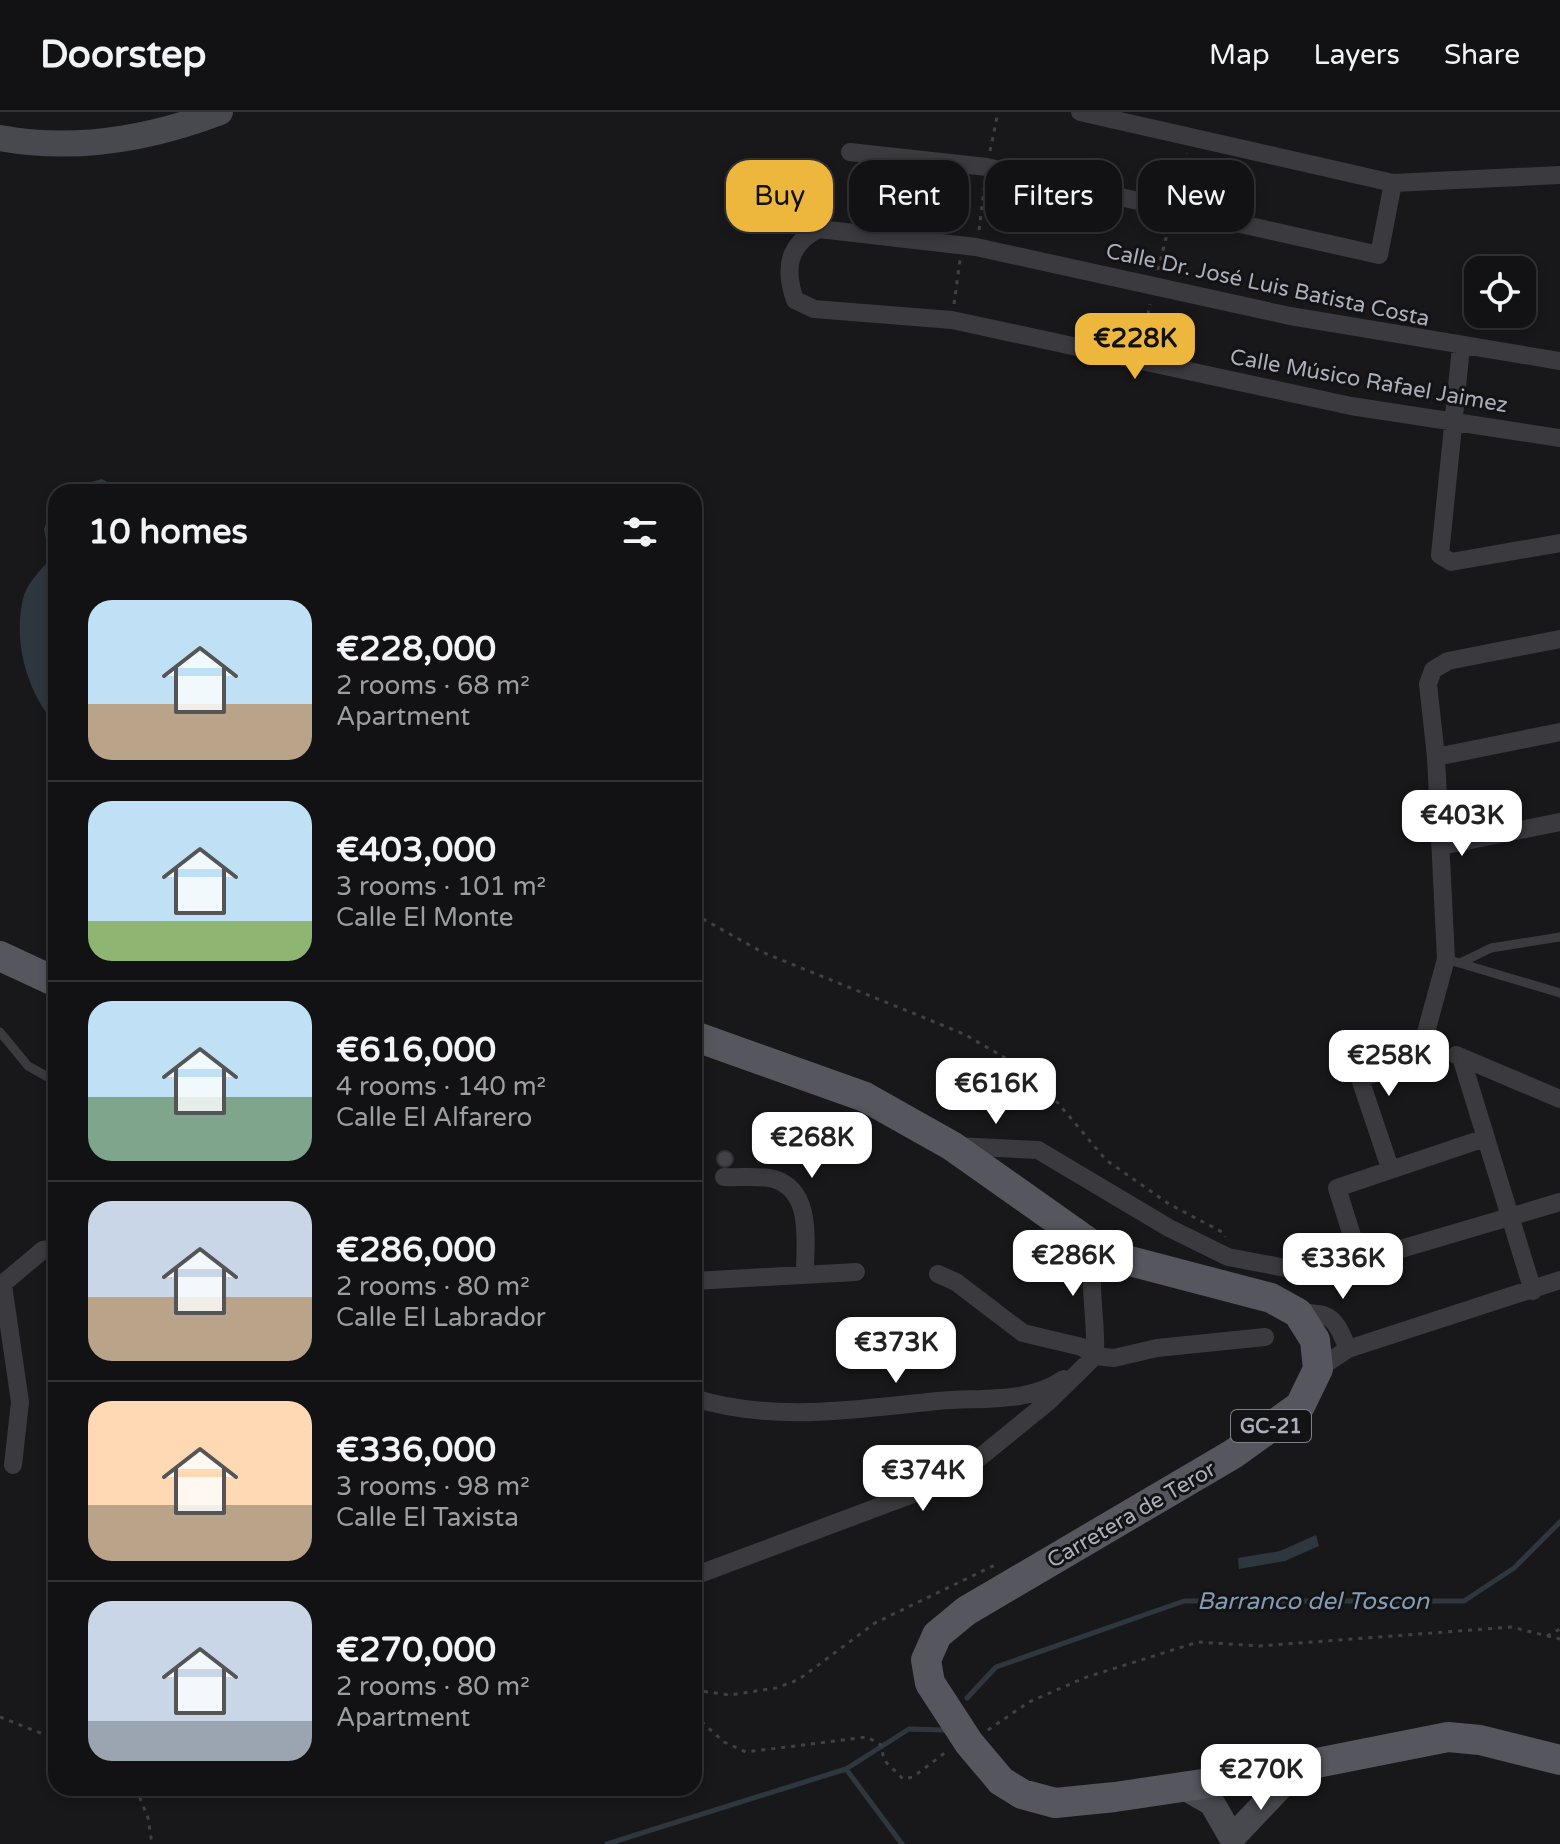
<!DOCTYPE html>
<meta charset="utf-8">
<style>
:root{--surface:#121214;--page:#1f2022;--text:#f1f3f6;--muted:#9c9ea0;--line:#313234;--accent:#edb73e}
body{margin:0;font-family:"Varela Round",sans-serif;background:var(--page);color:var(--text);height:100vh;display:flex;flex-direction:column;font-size:30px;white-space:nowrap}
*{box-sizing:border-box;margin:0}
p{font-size:26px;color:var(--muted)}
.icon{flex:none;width:44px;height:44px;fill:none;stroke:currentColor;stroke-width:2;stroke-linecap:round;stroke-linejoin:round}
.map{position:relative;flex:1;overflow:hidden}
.sheet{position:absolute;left:48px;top:372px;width:654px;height:1312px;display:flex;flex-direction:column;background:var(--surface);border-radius:24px;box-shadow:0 4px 12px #0003,0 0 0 2px var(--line)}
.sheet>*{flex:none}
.hud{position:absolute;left:726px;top:48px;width:714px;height:72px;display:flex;gap:16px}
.tools{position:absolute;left:1464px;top:144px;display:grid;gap:16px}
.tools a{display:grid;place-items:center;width:72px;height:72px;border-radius:16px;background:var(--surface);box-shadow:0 4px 12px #0003,0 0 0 2px var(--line);font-size:40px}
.price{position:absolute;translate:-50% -68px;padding:0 18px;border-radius:16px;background:#fff;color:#222;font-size:26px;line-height:52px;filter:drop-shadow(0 2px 4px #0008)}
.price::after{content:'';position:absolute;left:50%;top:48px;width:24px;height:18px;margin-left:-12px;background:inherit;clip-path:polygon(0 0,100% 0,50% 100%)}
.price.current{background:var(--accent);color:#111}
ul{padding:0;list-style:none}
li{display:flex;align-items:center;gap:24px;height:200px;padding:0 40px}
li+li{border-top:2px solid var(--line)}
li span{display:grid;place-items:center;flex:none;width:224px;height:160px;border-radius:24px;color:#555}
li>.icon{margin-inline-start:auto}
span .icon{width:96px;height:96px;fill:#fffc;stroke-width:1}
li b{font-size:34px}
h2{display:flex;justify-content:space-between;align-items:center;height:96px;padding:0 40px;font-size:34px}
.chip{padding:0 28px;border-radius:24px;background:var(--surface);box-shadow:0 4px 12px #0003,0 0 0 2px var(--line);font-size:28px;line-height:72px}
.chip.current{background:var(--accent);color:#111}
header{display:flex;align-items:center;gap:48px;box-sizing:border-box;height:112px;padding:0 40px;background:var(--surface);border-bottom:2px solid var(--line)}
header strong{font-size:38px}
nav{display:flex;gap:44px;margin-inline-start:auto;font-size:28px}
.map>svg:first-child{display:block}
</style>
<header>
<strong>Doorstep</strong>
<nav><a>Map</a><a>Layers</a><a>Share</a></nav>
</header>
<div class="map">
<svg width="1560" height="1732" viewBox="0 0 1560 1732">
<rect width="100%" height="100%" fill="#18181a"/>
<path fill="#2f373e" d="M102,367L127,380H58V379Z
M56,385V613C26,579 12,527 24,483C28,470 42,457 50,447L44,417Z
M1316,1423L1319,1434L1285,1449L1239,1457L1238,1446L1280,1439Z"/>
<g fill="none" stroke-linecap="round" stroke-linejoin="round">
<path stroke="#2f373e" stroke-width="5" d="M967,1586L996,1555L1184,1489H1464L1514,1456L1560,1410
M846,1657L902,1732
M607,1732L846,1657L909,1617L944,1618"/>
</g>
<path fill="#434347" stroke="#333236" stroke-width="2" d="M717 1047a8 8 0 1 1 16 0a8 8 0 1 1-16 0Z"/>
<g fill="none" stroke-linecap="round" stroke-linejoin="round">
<path stroke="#404146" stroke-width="3" stroke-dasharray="4 6" stroke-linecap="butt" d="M990,39L998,0
M1177,80L1187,41
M979,118L985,71
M1158,158L1169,114
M954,192L960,148
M1142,232L1150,192
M694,802L762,840L964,922L1007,947L1058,991L1106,1048L1169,1092L1224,1121L1225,1125
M1547,1524L1560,1517
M694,1578L730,1583L776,1576L798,1568L875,1511L995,1453
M694,1603L724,1630L746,1640L867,1625L881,1633L884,1648L903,1667L913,1665L946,1640
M0,1605L48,1624L56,1634
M988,1618L1029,1590L1084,1566L1198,1530L1260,1534L1511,1515L1560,1527
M136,1676L148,1706L152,1732"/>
<path stroke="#3a3a3f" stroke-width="9" d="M1446,847L1560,881
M1460,851L1491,836L1560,825
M0,920L28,954L55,969"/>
<path stroke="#3a3a3f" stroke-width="18" d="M1080,0L1393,71L1560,63
M850,40L987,55L1379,143L1393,71
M1461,235L1440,443L1451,450L1560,431
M1560,249L1290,204L976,135L819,117C788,132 784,157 795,188L814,197L952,208L1351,294L1560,326
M1436,645L1560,620
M1441,734L1560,710
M1435,937L1425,924L1446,847L1436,645L1428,572L1433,558L1448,549L1560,527
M1456,943L1560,987
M1461,945L1533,1179
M55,969L56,970
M955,1034L1038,1038L1169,1116L1228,1145L1296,1158L1360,1149L1560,1090
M1390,1056L1360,967L1435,937
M724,1065C739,1066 760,1063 774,1067C813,1079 805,1129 805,1161
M1360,1149L1337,1076L1485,1026
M938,1162L956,1170L1023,1221L1082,1235L1095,1244L1114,1246L1157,1236L1265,1225
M694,1169L856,1160
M3,1173L20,1290L13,1353
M0,1174L43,1138L56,1136
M1298,1201C1333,1200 1335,1207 1348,1237
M1095,1244C1097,1207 1087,1171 1095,1135
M1318,1257L1348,1237L1560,1168
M694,1286C774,1311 856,1297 938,1289C980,1285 1028,1292 1064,1267
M694,1464L953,1367L1048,1290L1095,1244"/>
<path stroke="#48494f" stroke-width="26" d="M0,26C76,40 149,27 220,0
M1184,1675L1212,1691L1232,1726
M1232,1726L1300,1654"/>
<path stroke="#56575e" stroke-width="30" d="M0,844L56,870
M694,924L865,985L952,1034L1095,1135L1126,1148L1271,1186L1298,1201L1315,1228L1318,1257L1300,1294L1233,1342L966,1499L937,1523L926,1548L930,1571L969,1631L1001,1669L1022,1682L1055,1691L1115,1685L1236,1667L1448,1625L1480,1628L1560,1648"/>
</g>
<g text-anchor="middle" stroke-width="6" stroke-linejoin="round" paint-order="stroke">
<rect fill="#131316" stroke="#7d8089" stroke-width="2" x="1231" y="1298" width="80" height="32" rx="6"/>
<g font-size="20" font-weight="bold" fill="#abafba">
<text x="1271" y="1321">GC-21</text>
</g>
<g font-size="22" fill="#abafba" stroke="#131316">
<text transform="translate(1268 172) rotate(12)" y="8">Calle Dr. José Luis Batista Costa</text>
<text transform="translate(1369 268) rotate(10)" y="8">Calle Músico Rafael Jaimez</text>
<text transform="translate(1131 1402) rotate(-30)" y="8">Carretera de Teror</text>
</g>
<g font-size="24" font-style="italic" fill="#849cb3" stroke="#131316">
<text x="1313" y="1497">Barranco del Toscon</text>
</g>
</g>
</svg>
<div class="tools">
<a><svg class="icon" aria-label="locate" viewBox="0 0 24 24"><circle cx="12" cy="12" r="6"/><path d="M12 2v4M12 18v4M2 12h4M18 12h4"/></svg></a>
</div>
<b class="price current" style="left:1135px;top:269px">€228K</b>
<b class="price" style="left:1462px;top:746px">€403K</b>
<b class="price" style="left:1389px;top:986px">€258K</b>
<b class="price" style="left:996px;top:1014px">€616K</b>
<b class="price" style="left:812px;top:1068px">€268K</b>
<b class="price" style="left:1073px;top:1186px">€286K</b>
<b class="price" style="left:1343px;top:1189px">€336K</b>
<b class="price" style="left:896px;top:1273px">€373K</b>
<b class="price" style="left:923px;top:1401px">€374K</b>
<b class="price" style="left:1261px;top:1700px">€270K</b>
<div class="hud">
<a class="chip current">Buy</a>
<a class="chip">Rent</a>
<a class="chip">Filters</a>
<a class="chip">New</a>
</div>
<section class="sheet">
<h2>10 homes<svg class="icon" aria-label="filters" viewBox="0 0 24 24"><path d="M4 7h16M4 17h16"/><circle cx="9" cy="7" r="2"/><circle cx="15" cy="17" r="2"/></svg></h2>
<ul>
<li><span style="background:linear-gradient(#bfe0f5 65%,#b9a48a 0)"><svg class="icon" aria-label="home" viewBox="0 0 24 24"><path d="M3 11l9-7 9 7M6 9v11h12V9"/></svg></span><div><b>€228,000</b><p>2 rooms · 68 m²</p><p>Apartment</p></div></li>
<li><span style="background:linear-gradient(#bfe0f5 75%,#8fb573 0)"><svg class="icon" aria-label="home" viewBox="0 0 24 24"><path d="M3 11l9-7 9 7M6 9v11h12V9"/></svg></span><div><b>€403,000</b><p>3 rooms · 101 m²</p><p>Calle El Monte</p></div></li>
<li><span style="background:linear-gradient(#bfe0f5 60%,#7fa58c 0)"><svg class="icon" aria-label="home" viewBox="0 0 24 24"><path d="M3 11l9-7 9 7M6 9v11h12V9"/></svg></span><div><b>€616,000</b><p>4 rooms · 140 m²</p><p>Calle El Alfarero</p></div></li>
<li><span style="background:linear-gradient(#c9d6e8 60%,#b9a48a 0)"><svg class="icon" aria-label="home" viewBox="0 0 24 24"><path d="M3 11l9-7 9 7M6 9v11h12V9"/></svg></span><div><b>€286,000</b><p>2 rooms · 80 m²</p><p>Calle El Labrador</p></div></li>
<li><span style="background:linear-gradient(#ffd9b3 65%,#b9a48a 0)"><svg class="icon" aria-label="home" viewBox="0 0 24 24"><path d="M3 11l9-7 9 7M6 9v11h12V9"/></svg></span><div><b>€336,000</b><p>3 rooms · 98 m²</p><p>Calle El Taxista</p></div></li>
<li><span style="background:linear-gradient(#c9d6e8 75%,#9aa5b1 0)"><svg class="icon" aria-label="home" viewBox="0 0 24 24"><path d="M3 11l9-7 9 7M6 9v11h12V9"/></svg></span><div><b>€270,000</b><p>2 rooms · 80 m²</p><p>Apartment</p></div></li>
</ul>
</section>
</div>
